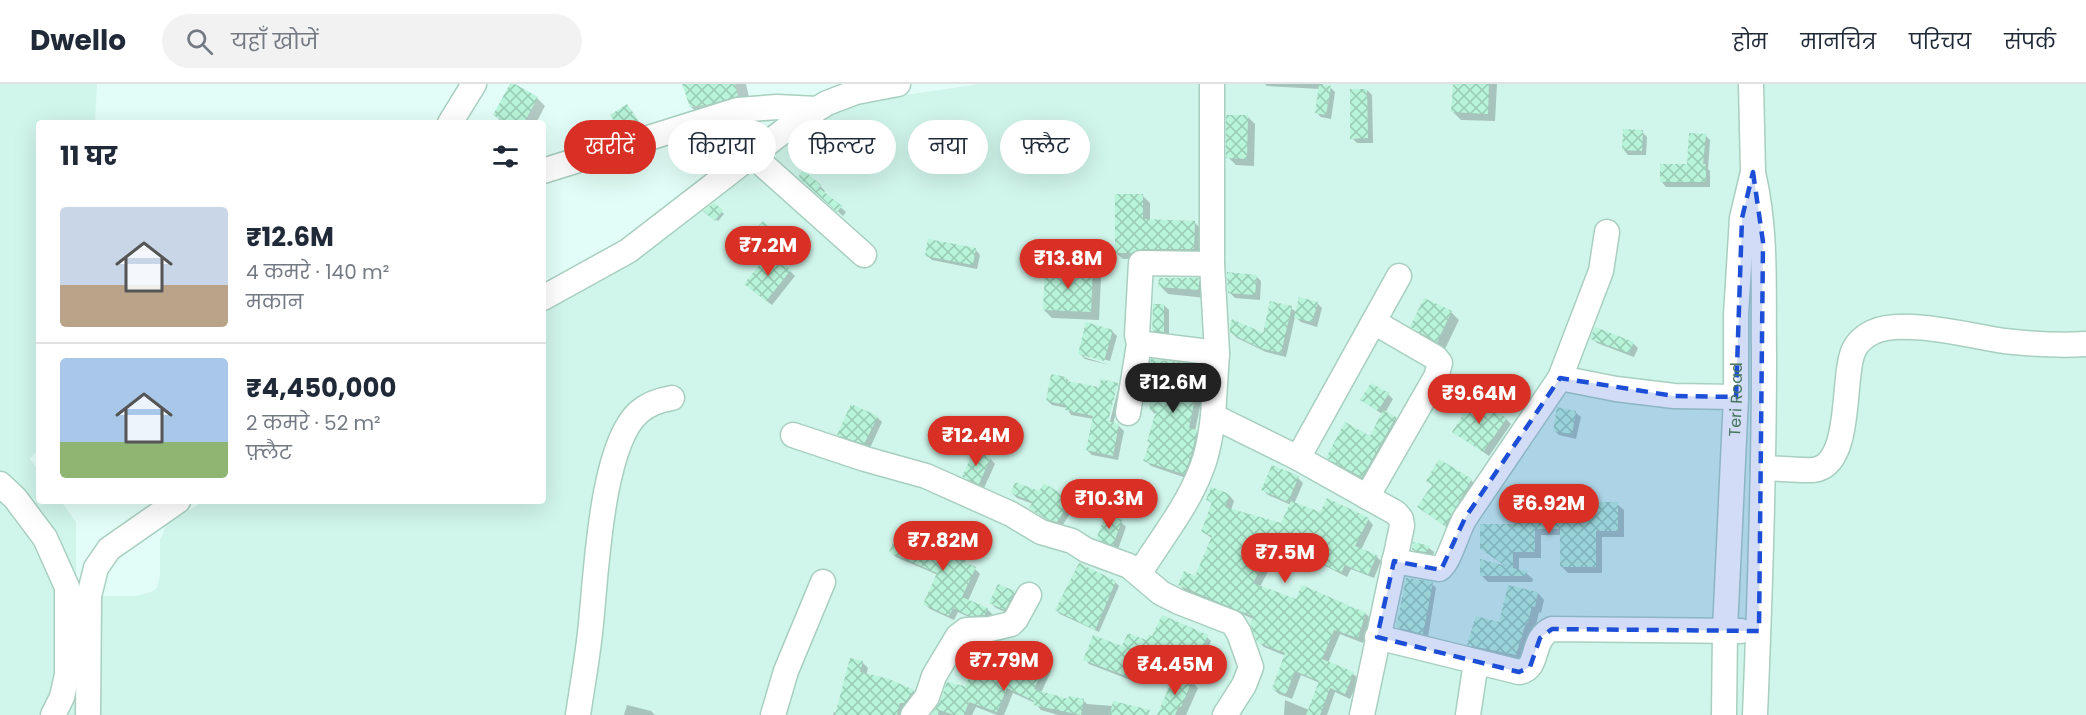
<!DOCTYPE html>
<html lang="hi">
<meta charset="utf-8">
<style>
:root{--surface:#fff;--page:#f2f2f3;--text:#1f2937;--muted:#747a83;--line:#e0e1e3;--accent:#d93025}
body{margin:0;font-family:Poppins,"Noto Sans Devanagari",sans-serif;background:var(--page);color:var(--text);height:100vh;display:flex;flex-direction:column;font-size:22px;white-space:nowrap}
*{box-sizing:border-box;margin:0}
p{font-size:20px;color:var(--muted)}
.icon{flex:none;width:33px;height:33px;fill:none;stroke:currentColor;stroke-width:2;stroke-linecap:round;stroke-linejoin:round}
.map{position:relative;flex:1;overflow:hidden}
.drawer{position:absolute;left:36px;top:36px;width:510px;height:384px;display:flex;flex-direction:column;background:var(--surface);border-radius:6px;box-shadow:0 6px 24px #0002}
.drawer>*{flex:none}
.hud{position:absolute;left:564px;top:36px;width:570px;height:54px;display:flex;gap:12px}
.price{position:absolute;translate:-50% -51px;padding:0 14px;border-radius:21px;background:var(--accent);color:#fff;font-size:20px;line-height:39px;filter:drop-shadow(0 2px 3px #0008)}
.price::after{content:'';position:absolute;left:50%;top:36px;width:18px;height:14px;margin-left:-9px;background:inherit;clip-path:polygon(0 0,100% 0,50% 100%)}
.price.on{background:#222;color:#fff}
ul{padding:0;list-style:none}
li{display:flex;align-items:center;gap:18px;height:150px;padding:0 24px}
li+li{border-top:2px solid var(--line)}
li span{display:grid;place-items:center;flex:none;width:168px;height:120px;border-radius:6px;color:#555}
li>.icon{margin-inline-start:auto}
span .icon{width:72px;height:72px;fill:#fffc;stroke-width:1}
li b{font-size:26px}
h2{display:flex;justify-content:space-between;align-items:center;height:72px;padding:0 24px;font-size:26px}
.chip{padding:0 21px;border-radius:27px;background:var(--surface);box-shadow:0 6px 24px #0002;font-size:21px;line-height:54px}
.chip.on{background:var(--accent);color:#fff}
header{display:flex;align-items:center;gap:36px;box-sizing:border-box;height:84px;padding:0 30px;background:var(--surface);border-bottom:2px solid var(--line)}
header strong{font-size:28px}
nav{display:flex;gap:33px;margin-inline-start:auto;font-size:21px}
.search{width:420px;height:54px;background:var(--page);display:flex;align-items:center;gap:15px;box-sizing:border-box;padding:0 21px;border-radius:33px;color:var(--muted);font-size:22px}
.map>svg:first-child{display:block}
</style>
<header>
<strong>Dwello</strong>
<div class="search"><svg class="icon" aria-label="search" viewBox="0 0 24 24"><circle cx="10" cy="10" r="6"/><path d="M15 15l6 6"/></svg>यहाँ खोजें</div>
<nav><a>होम</a><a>मानचित्र</a><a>परिचय</a><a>संपर्क</a></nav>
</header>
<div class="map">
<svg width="2086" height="631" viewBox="0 0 2086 631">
<defs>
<pattern id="building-cross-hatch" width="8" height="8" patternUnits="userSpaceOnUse" patternTransform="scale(1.5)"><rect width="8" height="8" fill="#b8f4d9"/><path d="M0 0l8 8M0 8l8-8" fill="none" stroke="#97cab3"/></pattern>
</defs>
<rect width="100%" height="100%" fill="#e2fdf7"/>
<path fill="#d0f5ea" d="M0,0H97L95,39H39V365L30,375L39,387V417H61L76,438V631H0Z
M980,0H2086V631H100L101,512H136L151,508L157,504L160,492V456L167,440L204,417H543V216L837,21Z"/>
<path fill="#0003" d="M512,0L537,14L545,22L536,39H502L495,31Z
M684,0H746L752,26L706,37L691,23Z
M1265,0H1323V2L1330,3L1335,8L1331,35L1321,33L1316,28L1320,5L1267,2Z
M1454,0H1497L1495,37L1461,36L1453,28Z
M1367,6L1372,11L1373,59H1357L1352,54Z
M627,22L632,27L644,47L627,52L622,47Z
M1247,32L1255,40L1254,82L1236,81L1228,73Z
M1642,48L1647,53L1646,71H1628L1623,65Z
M1705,51L1710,56L1708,85L1710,87V103H1666L1661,97L1688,82Z
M805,98L820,102L825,107L823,109L846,128L843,132Z
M1143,112L1150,119V137L1194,138L1201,145L1200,172L1123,175L1116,169Z
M714,121L724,130L718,137L705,127Z
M754,149L777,152L782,157L773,167Z
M975,165L980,171L977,185L932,176L926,171Z
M1093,186L1101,194L1099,236L1052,234L1044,226Z
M790,187L795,192L772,221L751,205Z
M1256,192L1261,197L1260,216L1235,214L1229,208Z
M1198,196L1206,203V214L1168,210L1160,202Z
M1317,219L1322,224L1317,243L1301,238L1295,233L1286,273L1266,268L1237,254L1232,249L1264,251L1291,224L1297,229Z
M1164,221L1169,226V252L1158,251L1153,246Z
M1451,228L1459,236L1445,265L1420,250L1412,242Z
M1112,247L1117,252L1110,277L1084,270V273L1109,281L1085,275L1080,270Z
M1592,254L1633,259L1638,264L1634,273L1597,259Z
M1201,283L1207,289L1195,347L1202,353L1189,395L1151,382L1145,376L1151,360L1149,357L1156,331L1150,325L1156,297L1150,291Z
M1066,294L1070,299L1100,304L1117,300L1118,302H1115L1105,344L1108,345L1119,302L1122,305L1113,340L1119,342L1124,347L1118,376L1092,371L1087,366L1094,335L1071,331L1067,324L1052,321L1047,316Z
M1388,310L1393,315L1385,329L1396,334L1403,342L1369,400L1335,381L1328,373L1371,354L1382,330L1362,316Z
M1474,317L1506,335L1511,340L1489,372L1454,348Z
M1575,328L1581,333L1576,355L1559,351L1554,346Z
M877,333L882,338L870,364L843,355L838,350Z
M990,374L995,380L984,404L969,397L964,392Z
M1273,383L1298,394L1303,399L1294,420L1321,430L1368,435L1373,441L1361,466L1376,472L1381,477L1374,494L1351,485L1347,493L1282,460L1260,503L1297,517L1365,529L1371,535L1363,559L1340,550L1328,579L1353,590L1359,595L1350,615L1335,608L1327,631H1284L1285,616L1309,626L1320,599L1301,591L1292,615L1279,610L1273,605L1286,572L1264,563L1258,557L1254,535L1185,507L1180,501L1196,494L1213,455L1203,448L1213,420L1208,415L1229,411L1234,417L1231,426L1282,441L1291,421L1268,411L1263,406Z
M1471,396L1476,401L1449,445L1419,423Z
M1012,409L1070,417L1075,422L1062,442L1053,439L1035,428L1031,424L1033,420L1017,414Z
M1617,420L1624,426V453H1602V489H1568L1561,482V451H1541V474H1519V487L1526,489L1533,495L1532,498H1488L1481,491L1506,483L1481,464L1514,442L1534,431Z
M1121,438L1126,443L1118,465L1103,459L1098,454Z
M968,454L973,459L964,480L975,485L980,490L968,517L987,525L992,530L990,535L976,536L958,528L954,536L930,525L925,520L938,491L896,473L891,468L939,470Z
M1414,460L1429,464L1434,468L1432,473L1418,470L1413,465Z
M1115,498L1119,502L1099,548L1060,530L1056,526Z
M1432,500L1436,504L1428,553L1402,547L1398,543Z
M1014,509L1019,514L1010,530L996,524L991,519Z
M1538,509L1544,516L1541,529L1539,528L1535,545L1533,544L1523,577L1476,567L1469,560L1500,539Z
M1207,553L1211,557L1204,574L1187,566L1176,591L1192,598L1198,604L1186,631H1158L1176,589L1139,573L1133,597L1089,580L1085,575L1147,558Z
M862,578L868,584L866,591L888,596L914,607L919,613L904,631H833L834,628L837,629Z
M1045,581L1051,587L1041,609L1069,617L1083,616L1087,620L1113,622L1140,631H1058L1041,626L1035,619L1013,609L1004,631H997L976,623L972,631H932L966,604L985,599L1022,595Z
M627,621L651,627L655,631H624Z"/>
<path fill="url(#building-cross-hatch)" d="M510,0H515L538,13L524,39H507L493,31Z
M682,0H735L738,12L706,21L690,23Z
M1319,0L1331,2L1326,31L1315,29Z
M1453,0H1489L1488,30L1451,28Z
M1350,5H1367L1368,54L1350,55Z
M627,20L641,41L621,48L610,31Z
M1226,31H1248L1247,75L1226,74Z
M1623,45L1643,46L1642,67L1622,66Z
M1689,49L1706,50L1703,80H1706V98H1660V80H1687Z
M803,86L821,101L819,104L842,122L837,128L798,93Z
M1115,110H1143V135L1195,137L1194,165H1141L1131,169H1115Z
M714,119L723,126L715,137L703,127Z
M763,137L778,151L767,163L752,149Z
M928,155L976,164L973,181L925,172Z
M769,169L791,186L766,217L744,200Z
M1045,183L1093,185L1091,228L1043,226Z
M1227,188L1257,191L1255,211L1228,209Z
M1159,194H1199V206L1158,203Z
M1299,213L1318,218L1312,238L1294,234Z
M1424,214L1452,227L1437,258L1410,243Z
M1270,217L1292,222L1281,269L1260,264L1230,249V240L1232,235L1263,249Z
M1153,220H1164V248L1152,246Z
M1086,238L1113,246L1104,277L1078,270Z
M1595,243L1634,258L1629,269L1590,255Z
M1151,275L1202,281L1200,305L1197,304L1189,344L1197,346L1196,350L1192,369L1184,390L1143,377L1150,358H1147L1156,327L1149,325L1155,292L1148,291Z
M1051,290L1066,293V297L1099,303L1101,295L1118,299L1108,337L1119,340L1113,372L1086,366L1093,332L1065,326L1066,321L1046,317Z
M1371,299L1389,309L1378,327L1360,316Z
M1473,315L1507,334L1483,368L1452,348Z
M851,320L878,332L864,360L837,351Z
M1557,323L1576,327L1572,350L1553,347Z
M1383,326L1396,333L1362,393L1326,374L1345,338L1370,352Z
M974,366L991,373L979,400L962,393Z
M1439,375L1472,395L1445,442L1417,423L1432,401L1426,397Z
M1272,381L1299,392L1288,418L1261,406Z
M1015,398L1039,407L1044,399L1071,416L1057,438L1047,435L1029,424L1033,418L1011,409Z
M1211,403L1230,410L1225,423L1281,439L1291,417L1320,428L1327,414L1369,434L1355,462L1377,471L1368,491L1345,481L1341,489L1276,456L1253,499L1296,515L1302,501L1348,521V522L1366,528L1358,554L1334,546L1322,575L1354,588L1345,610L1330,604L1320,631H1306L1319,597L1295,587L1286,610L1272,605L1285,569L1257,558L1250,540L1254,533L1178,501L1184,487L1195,492L1212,452L1201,448L1212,418L1206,416Z
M1533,418H1618V447H1596V483H1560V445H1535V468H1513V484L1527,487L1526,492H1480V475L1506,482L1480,465V440H1513V429H1533Z
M1106,430L1122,436L1113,461L1096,455Z
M949,444L969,453L959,476L976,483L962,513L988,524L985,531L970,532L953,524L949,532L923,520L937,489L889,468L897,449L939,468Z
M1413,458L1430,462L1426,468L1412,466Z
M1079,479L1116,497L1095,546L1055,526Z
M1406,494L1433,498L1423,550L1396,543Z
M998,500L1015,507L1005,526L989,519Z
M1508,501L1538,508L1535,523L1532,522L1528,539L1526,538L1516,571L1467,561L1476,532L1499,538Z
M1162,531L1208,551L1200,570L1182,563L1172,586L1135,570L1129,593L1083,576L1093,551L1122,562L1128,549L1146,556L1149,551L1152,552Z
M1030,573L1046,580L1034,605L1068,615L1069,612L1084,615L1081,631L1033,621L1034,617L1007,604L997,628L969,618L964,631H954L939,626L938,631H931L940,618L947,598L965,602L970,591L984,597L992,580L1021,593Z
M850,574L863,577L860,588L889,595L914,606L904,619H900L897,631H835Z
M1175,589L1192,597L1181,623L1179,622L1175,631H1157Z
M1113,617L1150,626L1149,631H1110Z"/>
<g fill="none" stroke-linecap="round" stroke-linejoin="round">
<defs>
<g id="minor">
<path d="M1212,0V180L1217,269L1213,332L1298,374L1396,429L1401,435L1402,442L1362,631"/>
<path d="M450,39L474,0"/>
<path d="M752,71L864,171"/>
<path d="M543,87L738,26L777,23L817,25"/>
<path d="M1754,93C1767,151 1763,211 1764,270C1764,391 1760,511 1755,631"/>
<path d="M543,214L628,167L790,42L827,19L856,8L898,0"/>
<path d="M1145,260L1217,269"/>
<path d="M1560,294L1616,305L1674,312L1736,313"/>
<path d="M1128,329L1139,260L1137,251L1141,179L1212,180"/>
<path d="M793,351L865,375L926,392L1011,430L1041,448L1072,457L1086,466L1129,482L1161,509L1179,518L1233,539L1239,549L1251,583L1244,601L1225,631"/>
<path d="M1298,374L1399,192"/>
<path d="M1763,384C1774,384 1810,388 1818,385C1851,375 1843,297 1852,271C1855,260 1863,253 1873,248C1902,234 1971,252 2004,257C2031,260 2058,262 2086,260"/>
<path d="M0,400L15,414L45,454L67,503V591L62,613L53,631"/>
<path d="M1367,413L1436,293L1440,279L1436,274L1374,238"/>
<path d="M1394,477L1439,485C1449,480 1457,447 1465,434L1560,294L1601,187L1607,148"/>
<path d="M1139,490C1160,456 1187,423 1201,386C1208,369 1211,350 1213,332"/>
<path d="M1377,553L1519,588C1541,585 1529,555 1552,545L1741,547"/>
<path d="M88,631L89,512L96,484L109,465L178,417"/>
<path d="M578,631C582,604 587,576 590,549C596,497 600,362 639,328C649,319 660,316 672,314"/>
<path d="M773,631L786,587L823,498"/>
<path d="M913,631L927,613L934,592L958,552L966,546L990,545L1011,540L1016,535L1029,511"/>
<path d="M1468,631L1476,578"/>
<path id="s1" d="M1724,631L1725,546L1736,313V231L1742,134L1753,88L1751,0"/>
</g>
</defs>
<use href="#minor" stroke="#a8cfbf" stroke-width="27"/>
<use href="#minor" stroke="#fff" stroke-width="24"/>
</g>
<path fill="#1d4ed8" fill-opacity="0.2" stroke="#1d4ed8" stroke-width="4.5" stroke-dasharray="12 8" stroke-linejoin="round" d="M1753,88L1763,158L1759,547L1552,545L1540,554L1530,583L1519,588L1377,553L1394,477L1441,486L1465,434L1560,294L1674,312L1736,313L1742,134Z"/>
<g text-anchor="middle" stroke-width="6" stroke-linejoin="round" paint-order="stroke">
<g font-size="16" fill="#47765f" stroke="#e9fffa">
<text dy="6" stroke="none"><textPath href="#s1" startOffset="316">Teri Road</textPath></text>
</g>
</g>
</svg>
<b class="price" style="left:768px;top:193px">₹7.2M</b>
<b class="price" style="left:1068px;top:206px">₹13.8M</b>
<b class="price on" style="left:1173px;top:330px">₹12.6M</b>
<b class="price" style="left:1479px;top:341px">₹9.64M</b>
<b class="price" style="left:976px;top:383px">₹12.4M</b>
<b class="price" style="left:1109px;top:446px">₹10.3M</b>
<b class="price" style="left:1549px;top:451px">₹6.92M</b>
<b class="price" style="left:943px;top:488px">₹7.82M</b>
<b class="price" style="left:1285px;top:500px">₹7.5M</b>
<b class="price" style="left:1004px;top:608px">₹7.79M</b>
<b class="price" style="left:1175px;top:612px">₹4.45M</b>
<div class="hud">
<a class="chip on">खरीदें</a>
<a class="chip">किराया</a>
<a class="chip">फ़िल्टर</a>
<a class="chip">नया</a>
<a class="chip">फ़्लैट</a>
</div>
<section class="drawer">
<h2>11 घर<svg class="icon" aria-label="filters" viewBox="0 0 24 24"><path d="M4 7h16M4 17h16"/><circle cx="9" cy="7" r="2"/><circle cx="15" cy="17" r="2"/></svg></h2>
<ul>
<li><span style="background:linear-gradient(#c9d6e8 65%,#b9a48a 0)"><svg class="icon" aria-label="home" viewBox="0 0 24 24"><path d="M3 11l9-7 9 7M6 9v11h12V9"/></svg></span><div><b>₹12.6M</b><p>4 कमरे · 140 m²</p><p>मकान</p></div></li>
<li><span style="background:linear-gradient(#a9c7e8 70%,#8fb573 0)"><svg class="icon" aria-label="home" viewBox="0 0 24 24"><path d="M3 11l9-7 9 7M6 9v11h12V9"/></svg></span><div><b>₹4,450,000</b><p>2 कमरे · 52 m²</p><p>फ़्लैट</p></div></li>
</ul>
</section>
</div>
